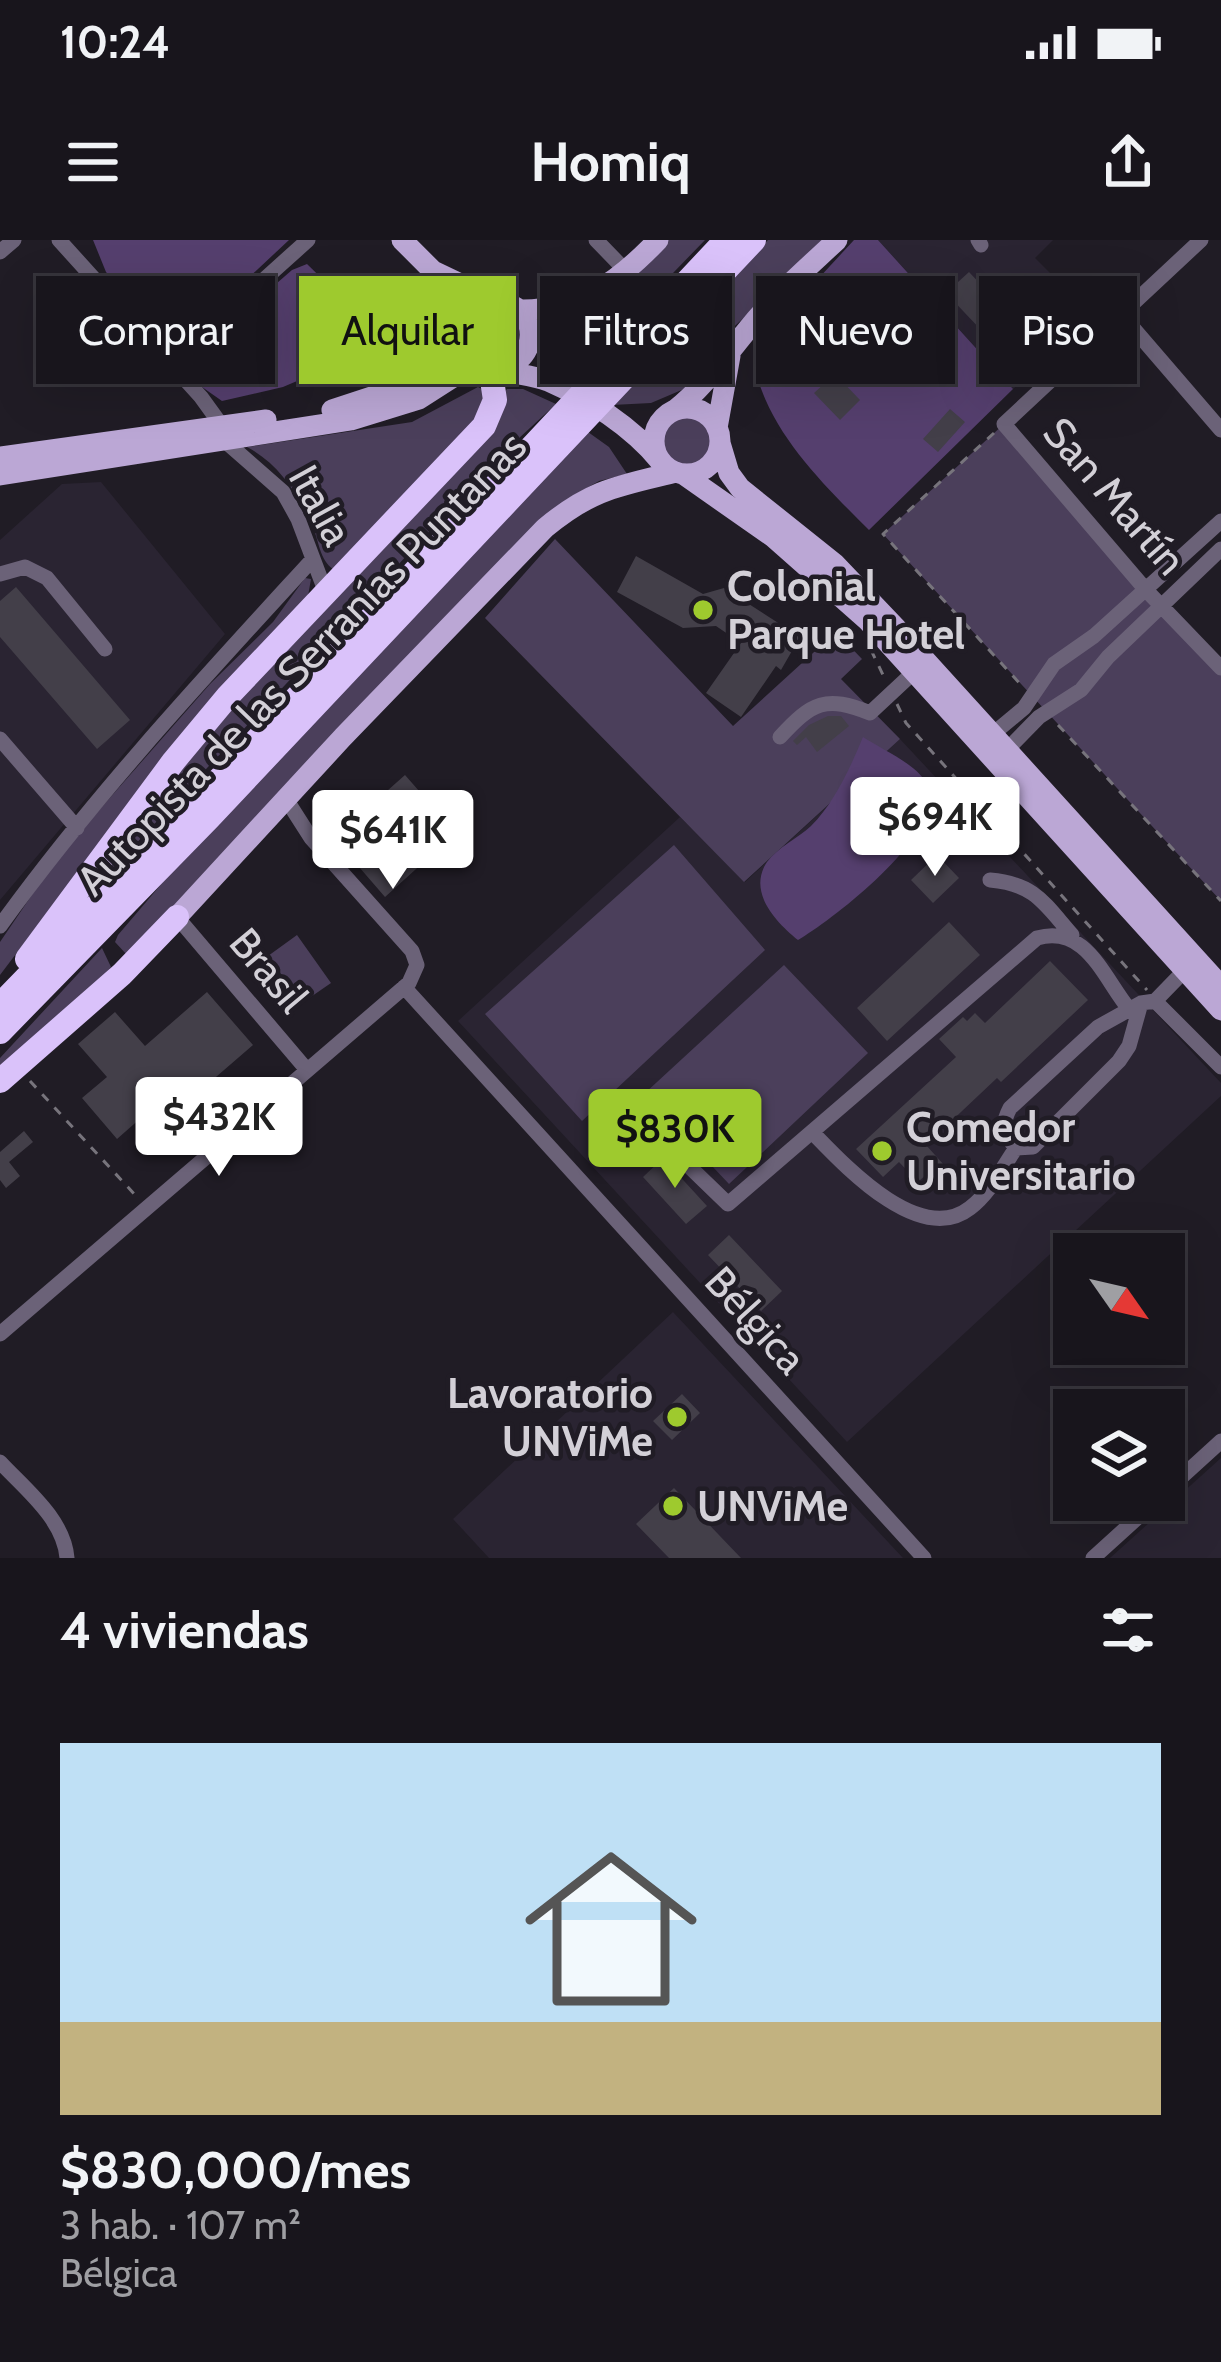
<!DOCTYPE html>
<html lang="es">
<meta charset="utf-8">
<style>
:root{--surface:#18151c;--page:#252229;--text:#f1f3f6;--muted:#9f9fa3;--line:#36343b;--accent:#9eca2e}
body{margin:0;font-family:Cabin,sans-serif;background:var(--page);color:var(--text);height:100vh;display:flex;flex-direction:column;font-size:45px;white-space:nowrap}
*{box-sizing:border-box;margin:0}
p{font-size:39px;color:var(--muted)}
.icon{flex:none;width:66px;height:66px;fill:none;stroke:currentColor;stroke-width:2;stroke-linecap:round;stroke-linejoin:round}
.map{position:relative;height:1318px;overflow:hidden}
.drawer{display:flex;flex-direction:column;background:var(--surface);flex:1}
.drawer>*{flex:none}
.guide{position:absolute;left:36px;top:36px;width:1149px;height:108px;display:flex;gap:24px}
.needle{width:78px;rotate:124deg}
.controls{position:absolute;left:1053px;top:993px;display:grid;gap:24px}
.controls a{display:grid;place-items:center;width:132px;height:132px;border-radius:0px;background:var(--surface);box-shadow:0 12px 48px #0002,0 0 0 3px var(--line);font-size:60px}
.price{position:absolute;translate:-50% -102px;padding:0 27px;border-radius:12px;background:#fff;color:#222;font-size:39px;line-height:78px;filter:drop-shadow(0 3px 6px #0008)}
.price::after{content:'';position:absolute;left:50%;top:72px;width:36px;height:27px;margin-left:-18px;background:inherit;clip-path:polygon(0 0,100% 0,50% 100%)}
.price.on{background:var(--accent);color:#111}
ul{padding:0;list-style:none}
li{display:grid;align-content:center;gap:24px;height:636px;padding:0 60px}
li+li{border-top:3px solid var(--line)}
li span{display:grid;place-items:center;height:372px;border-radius:0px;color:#555}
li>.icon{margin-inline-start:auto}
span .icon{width:216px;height:216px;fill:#fffc;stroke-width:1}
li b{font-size:51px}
h2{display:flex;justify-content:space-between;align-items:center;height:144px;padding:0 60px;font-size:51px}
.chip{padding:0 42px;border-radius:0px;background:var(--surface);box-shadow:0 12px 48px #0002,0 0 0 3px var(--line);font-size:42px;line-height:108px}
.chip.on{background:var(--accent);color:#111}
.status{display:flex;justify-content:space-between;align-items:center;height:84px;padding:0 60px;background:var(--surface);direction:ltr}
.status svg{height:33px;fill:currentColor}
header{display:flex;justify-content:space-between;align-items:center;height:156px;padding:0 60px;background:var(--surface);font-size:54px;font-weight:700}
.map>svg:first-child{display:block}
</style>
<div class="status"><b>10:24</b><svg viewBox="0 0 49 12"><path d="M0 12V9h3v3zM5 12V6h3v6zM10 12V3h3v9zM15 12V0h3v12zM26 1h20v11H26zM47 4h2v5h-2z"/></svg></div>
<header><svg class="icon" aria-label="menu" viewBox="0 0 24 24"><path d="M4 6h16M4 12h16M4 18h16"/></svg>Homiq<svg class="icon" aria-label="share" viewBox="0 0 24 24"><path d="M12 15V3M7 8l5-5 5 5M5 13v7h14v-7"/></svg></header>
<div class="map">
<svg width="1221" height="1318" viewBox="0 0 1221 1318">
<rect width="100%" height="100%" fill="#201c25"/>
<path fill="#2a2432" d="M878,0H1053L1035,18L1095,78L1013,149Z
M101,242L225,394L0,660V300L62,244Z
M900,499L1221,843V856L847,1202L458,781L680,577L745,642Z
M673,1072L903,1318H489L453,1279Z
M1221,1218V1318H1110Z"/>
<path fill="#4b3f5b" d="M668,0H705L611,97L573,147L541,111L532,76Z
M768,0H826L718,102L684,149L651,163L612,165Z
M509,71L526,98L503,122L479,112L474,88L484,74Z
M478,147L484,150L481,179L333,329C320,320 319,302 313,287C298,254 279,224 247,207L412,182Z
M507,149H523L556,164L505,211L66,678L189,514Z
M661 201a26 26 0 1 1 52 0a26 26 0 1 1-52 0Z
M1004,184L1221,428V661L883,294Z
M588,192L609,207L627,234L599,241L566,260L127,715L115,702L118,695L175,628Z
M555,299L733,486L836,392L862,419L841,439L900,499L744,642L485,378Z
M305,338L311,339L308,356L65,649L0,735V702L57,618L210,444L273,382Z
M674,605L765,710L582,881L485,774Z
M297,695L331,743L302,763L268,716Z
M102,708L111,727L105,734L0,832V818Z
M784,725L868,813L729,944L644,854Z"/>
<path fill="#553f6e" d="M93,0H289L212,72L159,82L143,75L106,32Z
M854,0H878L1013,149L869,290C821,242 762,185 753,116L781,79Z
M307,24C333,49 360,75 365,112L283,147L222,161L202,147L196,130L215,97L292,30Z
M863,497C881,509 914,523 925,541C955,586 834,679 798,700C776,682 747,652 767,622C777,608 798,598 811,586C835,562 850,528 863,497Z"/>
<path fill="#433f49" d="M969,32L1023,89L1000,110L946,53Z
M835,134L860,160L840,180L814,153Z
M950,169L965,182L938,212L923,199Z
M636,316L703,354L724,348L800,397L781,430L776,426L741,477L706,453L741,403L716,386L683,388L617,352Z
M16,347L130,480L97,509L0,397V361Z
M828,476H841L849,486L817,512L806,497L797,505L793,501L809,485Z
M405,535L456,593L385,657L334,598Z
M937,615L959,638L933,663L911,640Z
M949,682L980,715L887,801L857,768Z
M1050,721L1088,760L1001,842L997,838L926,905L944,925L933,936L929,932L918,942L899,922L883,937L856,909L956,817L939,799L963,777L967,781L975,773L985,783Z
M207,752L253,805L187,862L175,848L117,899L82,858L107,837L78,804L115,772L145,806Z
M24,891L33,902L9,922L20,936L6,948L0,940V912Z
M663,918L707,966L686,984L643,937Z
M729,995L782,1051L761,1071L708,1015Z
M682,1154L700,1173L672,1200L653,1181Z
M674,1248L741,1318H669L636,1284Z"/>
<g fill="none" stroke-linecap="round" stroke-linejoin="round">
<path stroke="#77747c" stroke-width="3" stroke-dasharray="9 9" stroke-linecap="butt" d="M994,193L883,294L1023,447
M871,410L885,439
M897,464L906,483L1147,750
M1058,485L1221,661
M30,841L137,957"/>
<path stroke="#6b6278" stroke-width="15" d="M59,0L201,157L222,186L225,201L283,252L298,279L326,353
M596,0L627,32
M978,0L981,5
M1201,0L1004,184L1146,350L1221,428
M0,12L14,0
M1121,74L1221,190
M171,123L308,0
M0,334L25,327L47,338L105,409
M780,497C812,462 826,455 870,473L914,432
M988,498L1024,468L1054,424L1094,396L1221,281
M0,499L77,588
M1002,515L1039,477L1081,450L1108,417L1221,309
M990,640C1035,644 1044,663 1072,695
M177,677L307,830
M0,686C94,556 204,438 312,320
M404,747L924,1318
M1155,761L1221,827
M1141,763L1129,806L1119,821L1033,907L1016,908C1003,893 1001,885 1010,868L1098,787L1141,763L1155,761L1189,726
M813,893C845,926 920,1007 970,968C990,953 1002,928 1016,908
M666,904L728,964L1037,698C1086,684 1103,737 1129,769
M0,1094L409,743L417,725L412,711L311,598L286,559
M0,1222C25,1249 64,1279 67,1318
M1164,1253L1221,1201
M1093,1318L1157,1260"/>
<path stroke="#bba7d5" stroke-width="21" d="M402,0L431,29L467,88
M431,30L500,63
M520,70C579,71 619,41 658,0
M504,128C553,110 526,47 485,66C464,76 460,105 477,120C491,133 528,133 548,141C589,159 632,187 660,221
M654 201a33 33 0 1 1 66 0a33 33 0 1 1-66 0Z
M332,170L402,147L466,96
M675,170C703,148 722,121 744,94C771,59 805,30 837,0
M717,188L730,116
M720,203L729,233L740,248L835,324L896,388L1221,746
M0,217L266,180
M683,234L773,297L868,381L1221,770
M0,235L351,180L419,159L469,127L482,124
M177,677L343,497L545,288C592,249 618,246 676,232"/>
<path stroke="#dac2fa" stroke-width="24" d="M27,719L173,522L228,456L484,186L495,160L490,127
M0,765L238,520L726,0
M0,792L209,578L754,0
M0,841L122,734L177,677"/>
</g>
<g fill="#9eca2e" stroke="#201c25" stroke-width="4.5">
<circle cx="703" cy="370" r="12"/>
<circle cx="882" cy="911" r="12"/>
<circle cx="677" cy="1177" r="12"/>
<circle cx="673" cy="1266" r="12"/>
</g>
<g text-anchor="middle" stroke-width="9" stroke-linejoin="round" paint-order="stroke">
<g font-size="42" fill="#d3d0d7" stroke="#201c25">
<text transform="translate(1115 256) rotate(49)" y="15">San Martín</text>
<text transform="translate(321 265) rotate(61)" y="15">Italia</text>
<text transform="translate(301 423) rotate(-46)" y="15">Autopista de las Serranías Puntanas</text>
<text transform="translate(269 730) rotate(50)" y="15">Brasil</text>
<text transform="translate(756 1080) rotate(48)" y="15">Bélgica</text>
</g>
<g font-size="42" font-weight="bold" fill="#d3d0d7" stroke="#201c25" text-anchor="start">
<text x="727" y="361">Colonial<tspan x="727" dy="48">Parque Hotel</tspan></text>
<text x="906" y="902">Comedor<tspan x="906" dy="48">Universitario</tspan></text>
<text x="653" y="1168" text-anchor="end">Lavoratorio<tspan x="653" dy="48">UNViMe</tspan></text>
<text x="697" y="1281">UNViMe</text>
</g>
</g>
</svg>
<div class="controls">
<a><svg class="needle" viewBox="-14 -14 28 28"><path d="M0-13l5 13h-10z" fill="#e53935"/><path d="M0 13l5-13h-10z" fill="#9f9fa3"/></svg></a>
<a><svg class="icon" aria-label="layers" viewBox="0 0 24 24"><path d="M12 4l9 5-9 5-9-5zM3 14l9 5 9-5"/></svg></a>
</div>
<b class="price" style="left:935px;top:639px">$694K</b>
<b class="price" style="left:393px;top:652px">$641K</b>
<b class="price" style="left:219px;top:939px">$432K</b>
<b class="price on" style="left:675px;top:951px">$830K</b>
<div class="guide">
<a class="chip">Comprar</a>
<a class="chip on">Alquilar</a>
<a class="chip">Filtros</a>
<a class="chip">Nuevo</a>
<a class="chip">Piso</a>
</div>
</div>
<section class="drawer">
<h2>4 viviendas<svg class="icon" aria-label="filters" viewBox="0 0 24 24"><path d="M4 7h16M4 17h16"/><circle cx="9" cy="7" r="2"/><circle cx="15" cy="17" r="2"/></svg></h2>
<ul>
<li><span style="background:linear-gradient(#bfe0f5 75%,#c2b280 0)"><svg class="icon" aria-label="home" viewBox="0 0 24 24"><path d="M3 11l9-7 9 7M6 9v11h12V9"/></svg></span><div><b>$830,000/mes</b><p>3 hab. · 107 m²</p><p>Bélgica</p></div></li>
</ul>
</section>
